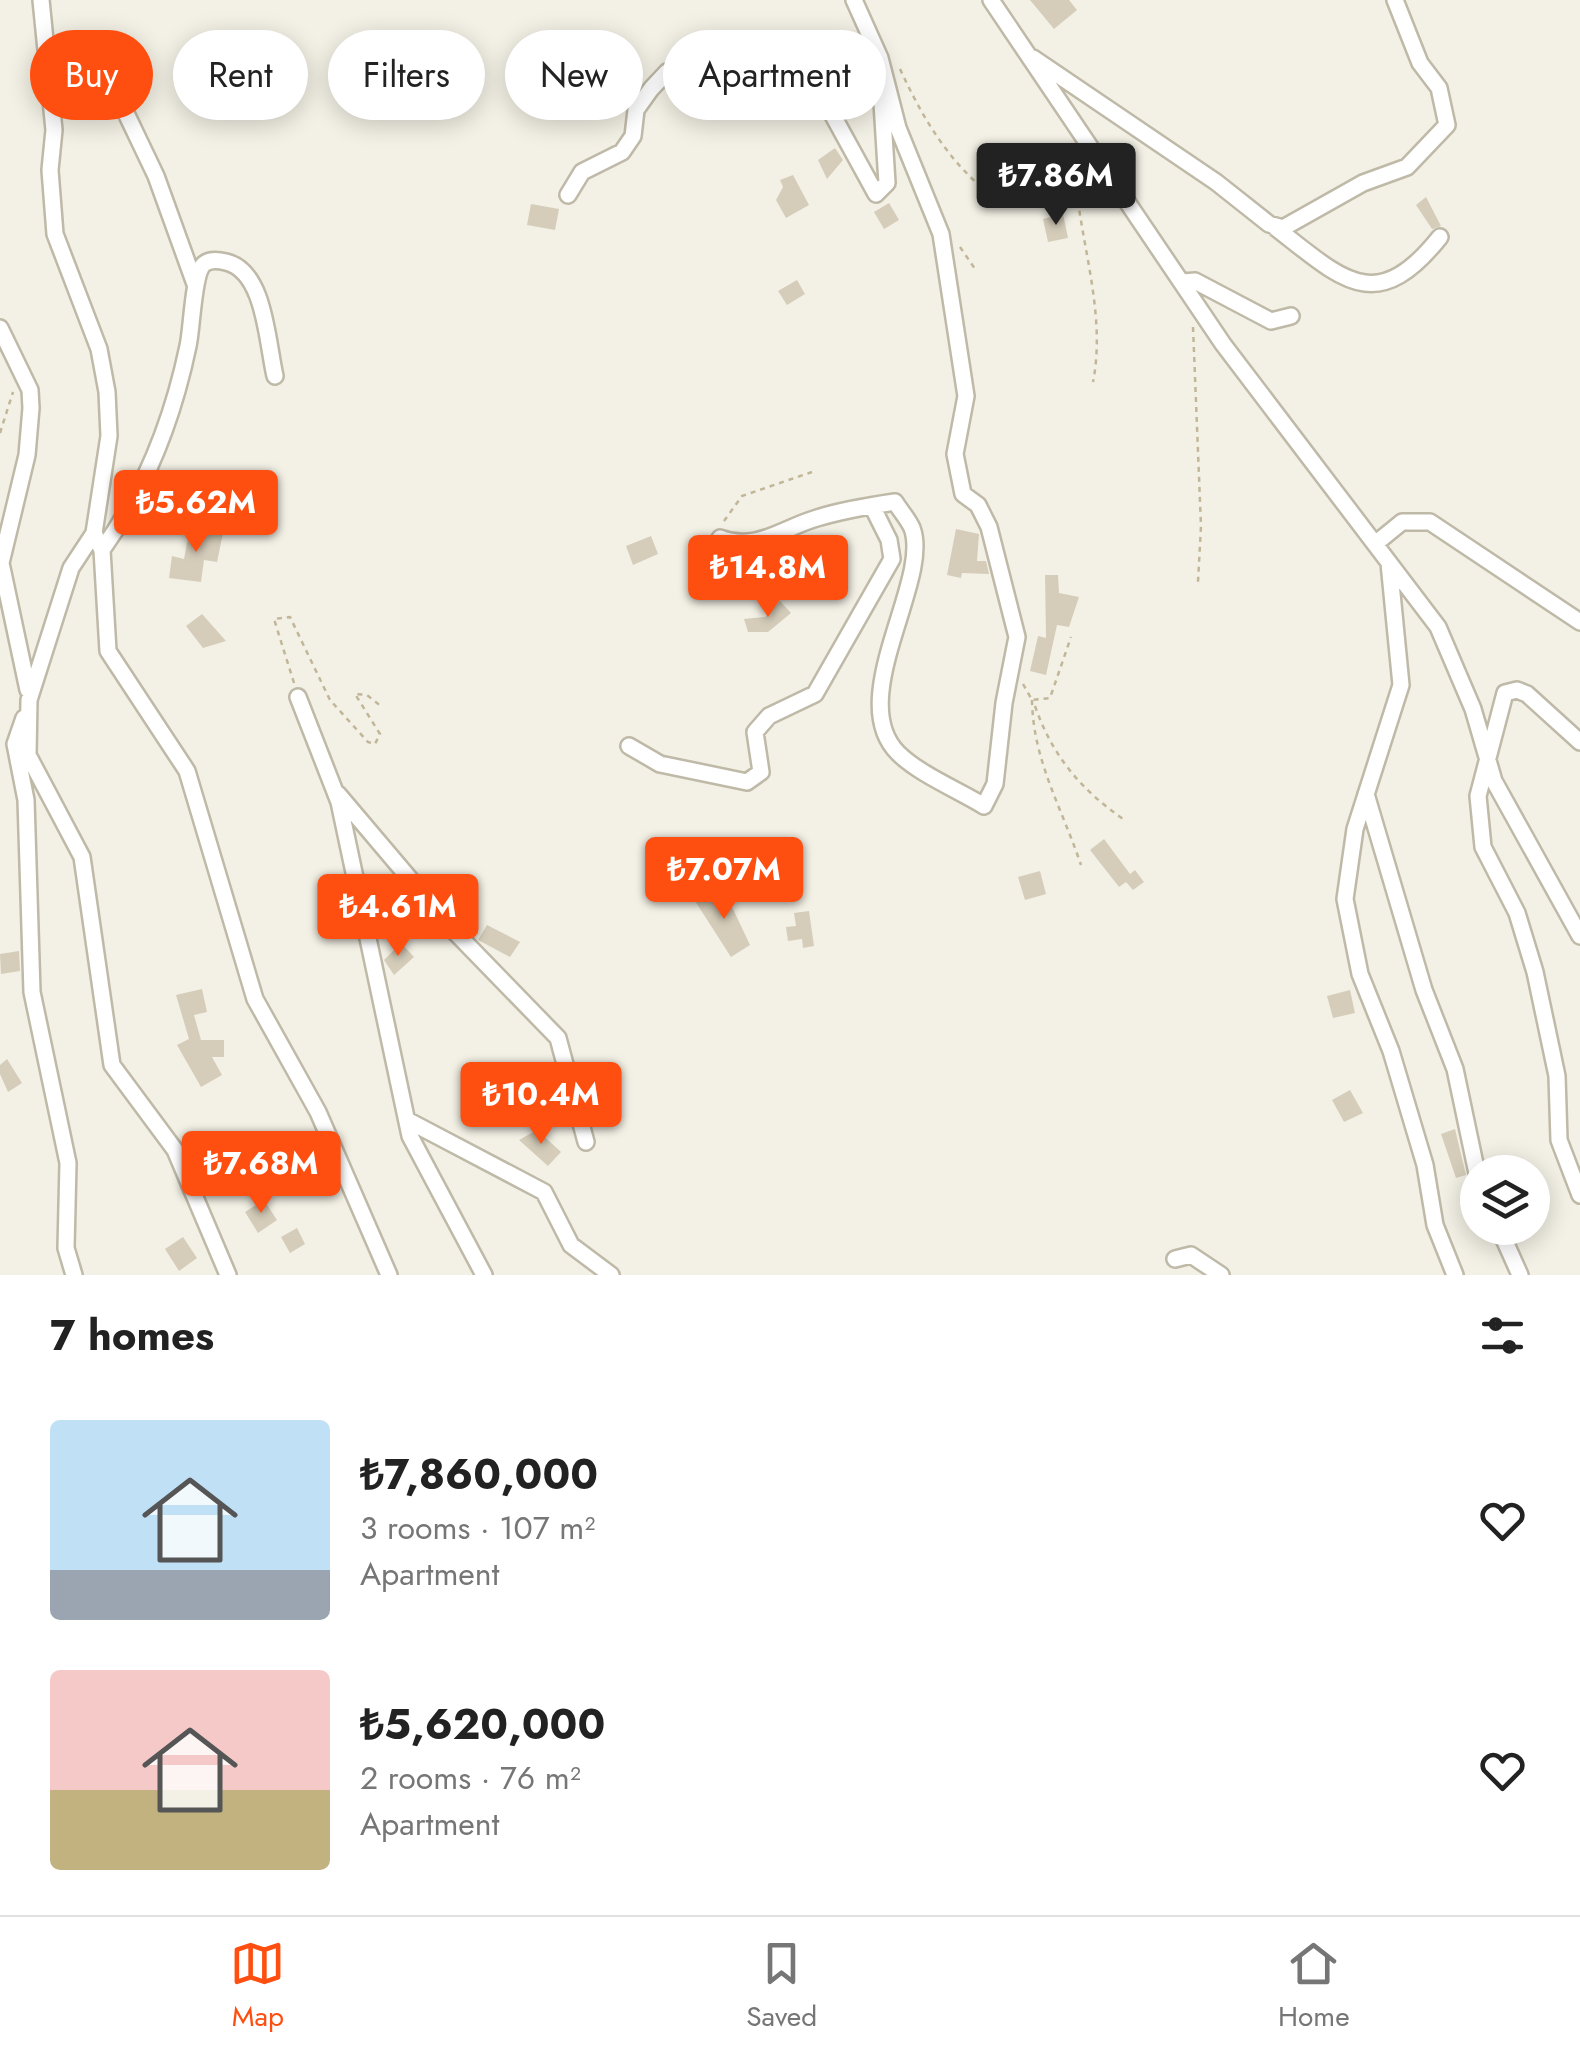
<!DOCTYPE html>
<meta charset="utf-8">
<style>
:root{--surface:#fff;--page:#f2f2f2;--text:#222;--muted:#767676;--line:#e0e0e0;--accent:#ff4f10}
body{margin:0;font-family:Jost,sans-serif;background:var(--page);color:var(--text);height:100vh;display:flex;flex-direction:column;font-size:38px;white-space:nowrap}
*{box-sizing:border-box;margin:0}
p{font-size:32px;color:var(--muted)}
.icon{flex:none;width:55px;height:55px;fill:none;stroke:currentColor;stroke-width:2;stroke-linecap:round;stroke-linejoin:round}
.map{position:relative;height:1275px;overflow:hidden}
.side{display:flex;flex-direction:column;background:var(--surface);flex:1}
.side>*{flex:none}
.banner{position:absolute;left:30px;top:30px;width:1000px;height:90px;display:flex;gap:20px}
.fabs{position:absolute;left:1460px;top:1155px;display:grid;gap:20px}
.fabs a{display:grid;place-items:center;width:90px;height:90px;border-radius:50%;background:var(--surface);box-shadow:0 5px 25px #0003;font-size:50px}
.price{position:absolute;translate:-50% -85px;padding:0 22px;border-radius:10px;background:var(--accent);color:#fff;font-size:32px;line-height:65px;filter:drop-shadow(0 2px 5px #0008)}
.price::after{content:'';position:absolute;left:50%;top:60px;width:30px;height:22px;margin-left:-15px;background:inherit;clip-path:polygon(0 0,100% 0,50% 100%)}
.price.selected{background:#222;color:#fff}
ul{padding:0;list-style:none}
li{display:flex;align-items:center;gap:30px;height:250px;padding:0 50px}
li span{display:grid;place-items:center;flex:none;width:280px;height:200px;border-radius:10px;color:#555}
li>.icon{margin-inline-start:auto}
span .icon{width:120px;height:120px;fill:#fffc;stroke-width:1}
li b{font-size:42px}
h2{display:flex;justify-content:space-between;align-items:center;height:120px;padding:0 50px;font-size:42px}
.pill{padding:0 35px;border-radius:45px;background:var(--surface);box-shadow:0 5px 25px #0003;font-size:35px;line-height:90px}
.pill.selected{background:var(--accent);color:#fff}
.menu{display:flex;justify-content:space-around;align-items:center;height:140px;border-top:2px solid var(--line);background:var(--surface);font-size:28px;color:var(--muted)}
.menu a{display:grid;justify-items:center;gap:5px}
.menu .selected{color:var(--accent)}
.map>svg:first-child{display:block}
</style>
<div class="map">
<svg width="1580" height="1275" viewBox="0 0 1580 1275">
<rect width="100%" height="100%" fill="#f3f0e5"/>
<path fill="#d5cdba" d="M1030,0H1069L1077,10L1054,29Z
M835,148L843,160L827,179L818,160Z
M793,175L809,205L786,218L776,200L783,187L780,180Z
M1426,197L1441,226L1432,229L1416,205Z
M889,203L899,220L884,229L874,212Z
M531,204L559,209L555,230L527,225Z
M1063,214L1068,238L1048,242L1043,219Z
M797,280L805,294L787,305L778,291Z
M190,527L223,533L217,562L204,560L201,582L169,578L172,556L184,559Z
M956,529L979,534L977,561H986L989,574L962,573L961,578L947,575Z
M651,536L658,554L633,565L626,546Z
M1045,575H1058L1059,593L1079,597L1069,627L1057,625L1046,675L1030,671L1038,636L1046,638Z
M780,601L791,613L768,632H748L744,619L765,617Z
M202,614L226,641L203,648L186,626Z
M1104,839L1130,874L1135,870L1144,882L1133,890L1126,882L1119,887L1090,850Z
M1040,871L1046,894L1025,900L1018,877Z
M725,892L750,945L731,957L695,901Z
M809,911L814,946L803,948L802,939L788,941L786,927L796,926L794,913Z
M487,925L520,942L510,957L478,940Z
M401,943L414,957L394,975L384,960Z
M19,951L20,971L1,974L0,954Z
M202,989L207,1012L194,1015L201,1040H224V1057H212L222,1075L201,1087L177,1045L189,1039L176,995Z
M1350,990L1355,1013L1333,1018L1327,996Z
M7,1059L22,1083L8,1092L0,1074V1065Z
M1350,1090L1363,1113L1344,1122L1332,1100Z
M1455,1129L1466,1175L1456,1178L1441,1134Z
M537,1130L561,1152L548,1166L519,1140Z
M264,1200L277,1220L258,1233L245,1212Z
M297,1228L305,1244L290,1253L281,1237Z
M183,1237L197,1258L179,1271L165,1249Z"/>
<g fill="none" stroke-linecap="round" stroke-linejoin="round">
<defs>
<path id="minor" d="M41,0L54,130L50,170L55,234L99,349L107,392L109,436L94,533L71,568L29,700L28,755L82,857L112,1065L175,1150L228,1275
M991,0L1223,344L1438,627L1473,709L1494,781L1580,936
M1033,58L1216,182L1269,224L1283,228L1363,183L1407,167L1447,125L1439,88L1420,63L1395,0
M118,78L124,109L156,176L195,284
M568,195L582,172L622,152L633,136L636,110L651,89L667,72L686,65L797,82L819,90L876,194L887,183L882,103L886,89
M1276,228C1343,280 1376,317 1440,237
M1183,282L1195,281L1271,321L1291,316
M0,328L30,390L31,408L27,455L1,563L28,690
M94,533L102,550L108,651L187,771L255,999L318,1112L389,1275
M720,538C757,552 782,528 817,518C842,510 868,506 895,502C900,510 908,519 912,528C932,580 844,699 898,753C919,774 958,790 984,806L995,784L1004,703L1017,637L989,527L978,505L963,494L955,454L966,396L941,234L898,128L880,58L854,0
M1375,544L1402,522H1430L1580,622
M102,550C145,490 173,418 188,346C192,329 193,273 204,264C210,259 218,260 226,262C265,271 267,342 275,376
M1389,563L1401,685L1355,829L1345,899L1360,974L1391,1051L1425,1165L1435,1225L1455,1275
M298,697L339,802L410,1136L484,1275
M24,718L15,744L26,800L32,992L68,1163L66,1248L74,1275
M1580,742L1527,694L1517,690L1505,693L1478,796L1483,847L1517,913L1535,972L1557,1076L1559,1140L1580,1195
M629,746L660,764L747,782L761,772L755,732L769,716L815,694L892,559L889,540L872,506
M338,794L454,931L558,1038L586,1142
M1366,794L1424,990L1455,1069L1478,1178
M407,1120L544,1192L571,1245L611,1275
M1499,1228L1520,1275
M1175,1259L1191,1255L1221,1275"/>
</defs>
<use href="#minor" stroke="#bfb9a7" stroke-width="20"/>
<path stroke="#c1b798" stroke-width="2.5" stroke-dasharray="5 5" stroke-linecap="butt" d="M900,69C923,119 952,168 998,200
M1074,151C1074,228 1108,306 1093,382
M960,247L975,269
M1193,327L1201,526L1198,582
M0,433L13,392
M724,521L742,496L812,472
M294,683L274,619L290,617L330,700L368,742L375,744L380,734L355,694L367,695L382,707
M1023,684L1032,700L1050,698L1071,637
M1032,700C1033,761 1062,808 1081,865
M1035,706C1052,755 1080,789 1123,819"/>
<use href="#minor" stroke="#fff" stroke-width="15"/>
</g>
</svg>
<div class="fabs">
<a><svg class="icon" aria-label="layers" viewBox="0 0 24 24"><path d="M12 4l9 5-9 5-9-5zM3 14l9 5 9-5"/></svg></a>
</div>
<b class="price selected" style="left:1056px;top:228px">₺7.86M</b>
<b class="price" style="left:196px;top:555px">₺5.62M</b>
<b class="price" style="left:768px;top:620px">₺14.8M</b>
<b class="price" style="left:724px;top:922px">₺7.07M</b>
<b class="price" style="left:398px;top:959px">₺4.61M</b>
<b class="price" style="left:541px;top:1147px">₺10.4M</b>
<b class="price" style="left:261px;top:1216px">₺7.68M</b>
<div class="banner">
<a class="pill selected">Buy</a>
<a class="pill">Rent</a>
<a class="pill">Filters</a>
<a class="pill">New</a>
<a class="pill">Apartment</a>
</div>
</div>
<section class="side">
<h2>7 homes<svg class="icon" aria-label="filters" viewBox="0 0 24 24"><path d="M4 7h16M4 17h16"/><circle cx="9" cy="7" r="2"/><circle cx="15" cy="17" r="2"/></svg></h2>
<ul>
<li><span style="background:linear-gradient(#bfe0f5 75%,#9aa5b1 0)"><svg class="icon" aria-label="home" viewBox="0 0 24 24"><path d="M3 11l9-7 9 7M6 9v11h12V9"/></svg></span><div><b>₺7,860,000</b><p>3 rooms · 107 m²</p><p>Apartment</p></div><svg class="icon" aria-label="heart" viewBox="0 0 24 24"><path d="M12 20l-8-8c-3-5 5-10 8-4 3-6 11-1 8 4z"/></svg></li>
<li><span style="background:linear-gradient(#f6c9c9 60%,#c2b280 0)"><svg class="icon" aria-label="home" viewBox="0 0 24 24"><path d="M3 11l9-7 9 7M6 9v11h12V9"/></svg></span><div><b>₺5,620,000</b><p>2 rooms · 76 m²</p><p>Apartment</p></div><svg class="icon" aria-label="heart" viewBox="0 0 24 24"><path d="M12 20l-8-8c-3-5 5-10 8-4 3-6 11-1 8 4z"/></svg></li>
</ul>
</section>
<nav class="menu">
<a class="selected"><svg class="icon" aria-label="map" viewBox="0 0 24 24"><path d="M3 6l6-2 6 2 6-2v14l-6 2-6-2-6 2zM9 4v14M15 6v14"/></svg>Map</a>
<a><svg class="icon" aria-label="saved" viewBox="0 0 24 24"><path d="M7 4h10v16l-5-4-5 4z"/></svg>Saved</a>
<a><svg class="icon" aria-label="home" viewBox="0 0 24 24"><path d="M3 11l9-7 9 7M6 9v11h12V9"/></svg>Home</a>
</nav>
